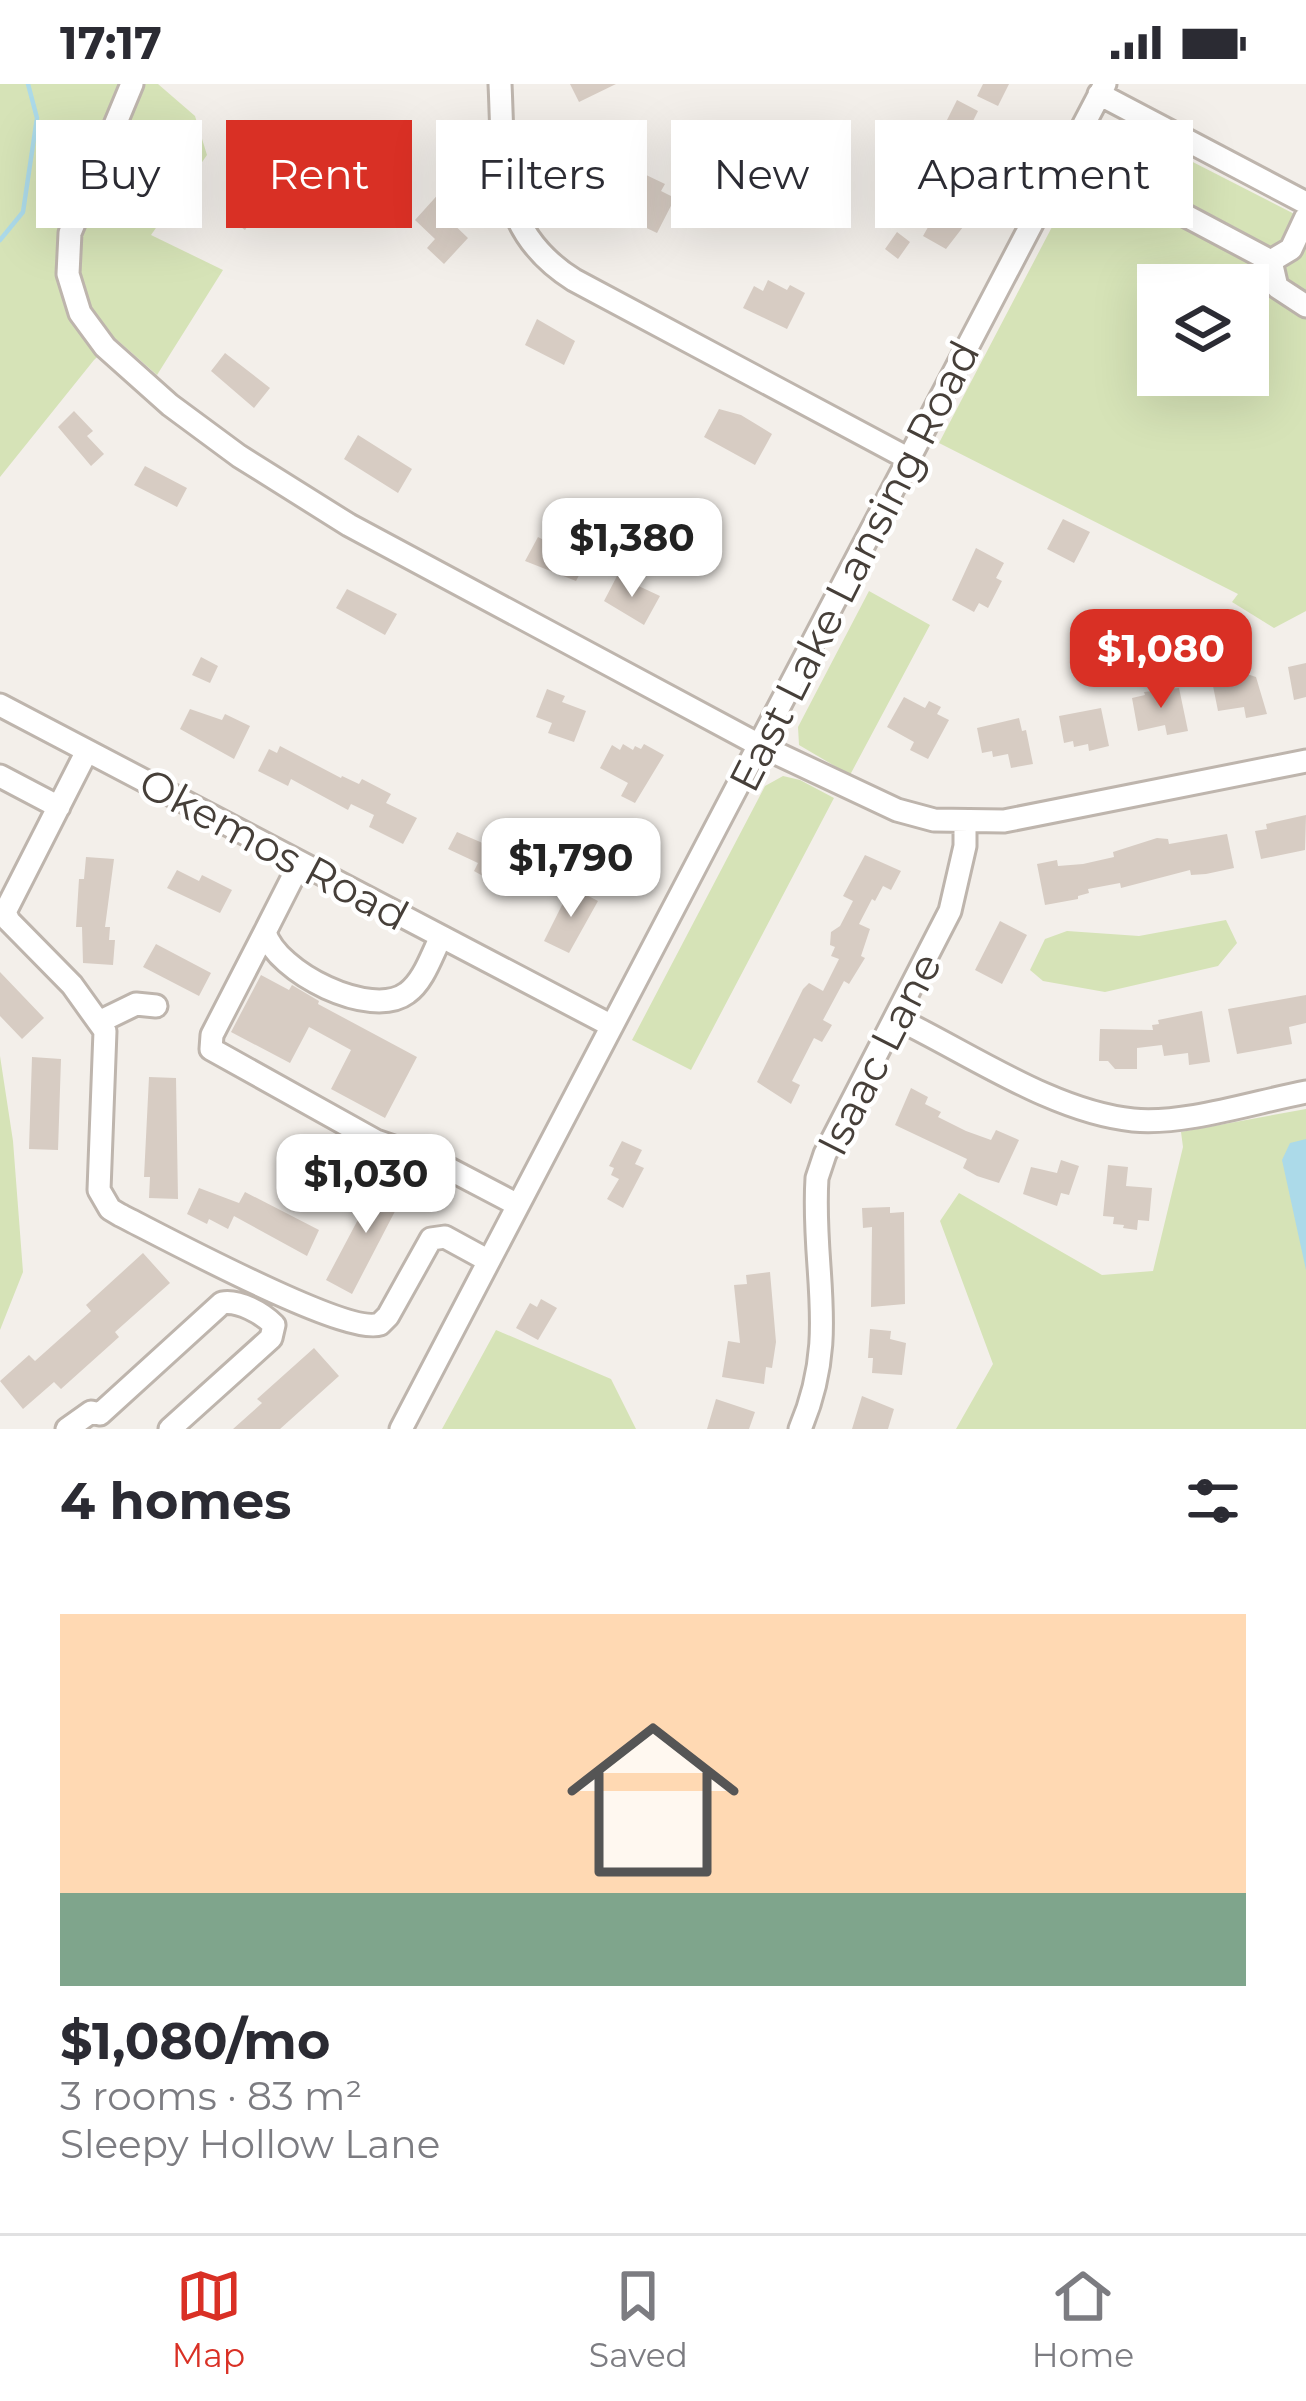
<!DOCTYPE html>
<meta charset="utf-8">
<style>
:root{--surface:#fff;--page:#f7f7f7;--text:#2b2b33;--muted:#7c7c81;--line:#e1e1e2;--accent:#d93025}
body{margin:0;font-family:Montserrat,sans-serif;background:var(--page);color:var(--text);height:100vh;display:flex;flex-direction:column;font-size:45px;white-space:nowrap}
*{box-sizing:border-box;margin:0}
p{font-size:39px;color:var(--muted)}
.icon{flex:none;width:66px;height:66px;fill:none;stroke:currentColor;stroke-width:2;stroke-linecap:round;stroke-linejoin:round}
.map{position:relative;height:1345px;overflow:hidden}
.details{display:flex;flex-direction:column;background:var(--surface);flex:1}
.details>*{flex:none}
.hud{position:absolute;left:36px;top:36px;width:1236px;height:108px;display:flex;gap:24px}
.tools{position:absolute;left:1137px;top:180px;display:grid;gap:24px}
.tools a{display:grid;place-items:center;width:132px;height:132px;border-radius:0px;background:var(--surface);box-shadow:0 12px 48px #0002;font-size:60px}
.price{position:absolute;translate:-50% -102px;padding:0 27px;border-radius:24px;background:#fff;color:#222;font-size:39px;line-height:78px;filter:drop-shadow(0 3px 6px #0008)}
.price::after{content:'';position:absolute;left:50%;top:72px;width:36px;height:27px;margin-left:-18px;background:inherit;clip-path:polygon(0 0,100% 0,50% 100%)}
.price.current{background:var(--accent);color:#fff}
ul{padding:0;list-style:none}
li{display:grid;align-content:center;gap:24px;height:636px;padding:0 60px}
li span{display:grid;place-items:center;height:372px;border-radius:0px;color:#555}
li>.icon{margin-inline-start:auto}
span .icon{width:216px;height:216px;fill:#fffc;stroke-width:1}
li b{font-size:51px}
h2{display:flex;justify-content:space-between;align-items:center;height:144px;padding:0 60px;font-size:51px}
.tag{padding:0 42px;border-radius:0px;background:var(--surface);box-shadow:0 12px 48px #0002;font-size:42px;line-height:108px}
.tag.current{background:var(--accent);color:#fff}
.status{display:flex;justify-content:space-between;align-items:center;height:84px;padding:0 60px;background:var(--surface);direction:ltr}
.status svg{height:33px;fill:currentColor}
.dock{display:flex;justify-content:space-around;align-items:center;height:168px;border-top:3px solid var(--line);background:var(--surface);font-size:33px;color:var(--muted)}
.dock a{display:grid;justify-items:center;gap:6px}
.dock .current{color:var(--accent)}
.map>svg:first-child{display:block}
</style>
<div class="status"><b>17:17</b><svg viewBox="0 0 49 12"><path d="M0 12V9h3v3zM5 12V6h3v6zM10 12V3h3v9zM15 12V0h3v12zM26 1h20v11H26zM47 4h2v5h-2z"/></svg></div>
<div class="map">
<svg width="1306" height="1345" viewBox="0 0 1306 1345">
<rect width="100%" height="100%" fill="#f3efea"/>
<path fill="#d6e3b7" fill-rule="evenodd" d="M0,0H158L195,32L207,71L151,151L223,186L157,291L116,255L94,276L0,393Z
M1112,44L1140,51L1306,136V527L1274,544L1232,518L1238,510L939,359L1098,55ZM1158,201H1248V291H1158Z
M869,507L930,541L850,691L799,661L798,643Z
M783,692L800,696L834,714L691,986L632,956L765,702Z
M1226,836L1237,859L1218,882L1105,908L1043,897L1030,886L1045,855L1067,847L1139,852Z
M0,972L13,1057L23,1188L0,1246Z
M1306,1025V1345H956L993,1280L940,1137L959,1109L1102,1191L1153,1187L1183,1063L1181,1048Z
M496,1246L611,1295L636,1345H442Z"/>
<path fill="#acdae9" d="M1306,1055V1186L1282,1076L1290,1059Z"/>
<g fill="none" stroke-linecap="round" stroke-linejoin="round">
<path stroke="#acdae9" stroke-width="4.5" d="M0,156L23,128L37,34L28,0"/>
</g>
<path fill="#d7ccc3" d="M570,0H616L579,18Z
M983,0H1009L998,22L977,12Z
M957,16L978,27L966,51L945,40Z
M898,64L941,90L928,111L885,86Z
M252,77L277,100L245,146L228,134L236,123L230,120L244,100L239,97Z
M642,89L665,100L661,107L675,114L657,149L611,127L629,91L639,95Z
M443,105L459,120L446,133L468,154L444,180L427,164L435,155L415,136Z
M940,122L954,130L951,136L963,143L946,165L923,152Z
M897,148L910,158L898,175L885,165Z
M768,196L787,206L790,201L805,209L787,245L743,224L754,202L763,207Z
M537,235L575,257L564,281L525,261Z
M225,269L270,304L254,324L211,287Z
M719,325L741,331L772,350L755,381L704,353Z
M74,327L93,347L87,352L104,370L91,382L58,343Z
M358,351L412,385L398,409L344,375Z
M145,382L187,404L177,423L134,401Z
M1063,435L1090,448L1074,479L1047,465Z
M538,453L586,478L576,497L525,477Z
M976,464L1004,479L996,494L1002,497L988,524L979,519L974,528L952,516Z
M617,492L660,512L644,541L604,517Z
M347,505L397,530L385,551L336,524Z
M201,573L218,582L210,599L192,591Z
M1306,579V613L1294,616L1288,583Z
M1238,587L1256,593L1267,630L1246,634L1244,623L1218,627L1212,597Z
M1179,604L1188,647L1167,651L1165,641L1138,647L1132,614L1145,611L1144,608Z
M547,605L565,612L562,618L586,627L574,658L548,649L552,639L536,633Z
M904,613L925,624L929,617L941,623L937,630L949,636L928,675L910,666L914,658L887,643Z
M1101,624L1109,662L1089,667L1088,660L1074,663L1073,657L1064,659L1059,632Z
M190,625L222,636L225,630L250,642L234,675L180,645Z
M1019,634L1022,647L1026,646L1033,680L1011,684L1008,670L993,673L992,667L982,669L977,644Z
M623,660L633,666L635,662L641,665L644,660L664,671L635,719L621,712L628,699L600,684L612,661L620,666Z
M280,662L341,694L342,692L359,700L362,695L391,710L386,719L417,734L403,760L369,743L374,731L351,720L348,726L291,695L288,702L258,687L269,665L277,669Z
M1306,731L1305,766L1261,775L1255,747L1267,745L1266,740Z
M457,748L513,772L499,801L474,787L478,779L448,765Z
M1227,750L1234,784L1206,790L1191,791L1190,786L1121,804L1120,799L1088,805L1089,809L1078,812V815L1045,821L1037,780L1057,776L1058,782L1083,780L1114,773L1113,768L1157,754L1168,755L1169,760Z
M865,771L901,787L891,806L883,802L875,817L872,815L859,840L870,845L861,872L865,874L849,900L844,897L823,936L832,941L822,958L814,954L792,997L800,1001L791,1020L757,998L803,905L809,899L823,907L839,875L831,872L835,863L830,861L831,848L840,842L853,817L843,812Z
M86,773L114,775L105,843H110L109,856H115L113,881L83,879L82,843H76L79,795H84Z
M177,786L199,797L202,791L232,806L220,829L167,804Z
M571,803L598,817L569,869L544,857Z
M1000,837L1027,851L1002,900L975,886Z
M156,860L211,889L199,912L143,883Z
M0,888L44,934L22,955L0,932Z
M261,891L289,906L292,901L319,917L318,920L417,973L385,1034L331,1005L351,966L309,943L290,979L231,948Z
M1306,911V939L1289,943L1292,960L1237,970L1228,925Z
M1202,927L1210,978L1189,981L1188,969L1164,972L1162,961L1137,964V985H1115L1108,977H1099L1100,945L1153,946L1152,941L1159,940L1158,936Z
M32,973L61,975L58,1066L29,1065Z
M149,993L176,994L178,1115L149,1114L150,1093H144Z
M911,1004L928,1013L925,1020L941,1028L938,1033L966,1047L991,1056L996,1046L1019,1056L999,1099L977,1092L963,1084L967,1075L895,1041Z
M622,1057L642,1066L635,1080L644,1084L623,1124L607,1115L619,1095L611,1091L614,1084L609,1082Z
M1061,1076L1079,1082L1069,1111L1061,1109L1057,1122L1023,1110L1031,1083L1057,1089Z
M1108,1081L1128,1083L1126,1102L1152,1104L1149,1137L1138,1136L1137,1146L1123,1144L1124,1141L1113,1140L1114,1133L1103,1132Z
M380,1094L405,1108L352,1210L326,1196Z
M199,1104L239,1119L245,1108L319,1146L307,1172L234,1132L228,1145L209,1135L207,1140L187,1130Z
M890,1123V1129L904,1128L905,1220L871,1223L872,1143L863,1144L862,1124Z
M143,1169L170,1199L115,1248L119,1253L61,1305L54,1298L23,1325L0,1297L29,1271L35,1277L91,1227L86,1221Z
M770,1188L776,1258L772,1284L766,1283L764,1300L722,1293L728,1257L740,1259L734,1201L747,1200L746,1191Z
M541,1215L557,1224L538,1256L516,1244L530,1219L537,1223Z
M870,1245L891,1247L890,1255L906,1259L902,1291L872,1289L873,1274H868Z
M314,1264L339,1292L280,1345H233L262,1319L257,1315Z
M862,1312L894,1325L888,1345H852Z
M716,1315L755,1328L749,1345H707Z"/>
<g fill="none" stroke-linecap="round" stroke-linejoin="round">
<defs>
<path id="minor" d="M132,0L70,149L68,190L80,229L105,263L170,321L239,372L349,441L761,662L897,726L934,736L1004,737L1306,677
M500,0C504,81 496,147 574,196L909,375
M1099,10L1306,119
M1158,117L1271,177L1291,165L1306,133
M1271,177L1277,203L1306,222
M0,621L612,942
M87,667L5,828L9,837L72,901L105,947L99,1106L110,1125L120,1131C162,1152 346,1252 380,1240L388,1232L431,1155L445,1153L489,1177
M0,692L59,723
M300,779L265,848C276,888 371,936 407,909C424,897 432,870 441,853
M265,848L212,951L211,965L376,1057L434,1077L518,1121
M896,934C969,969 1053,1028 1133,1036C1185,1041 1254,1018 1306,1008
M99,938L136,920L156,922
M67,1345L91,1328L100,1330L222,1219C239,1216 262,1229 274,1241L271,1254L170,1345
M401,1345L1105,0
M800,1345C840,1252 811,1187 817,1094L825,1070L950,827L965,762V739"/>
</defs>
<use href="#minor" stroke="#beb5ad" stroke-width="27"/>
<use href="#minor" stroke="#fff" stroke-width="21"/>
</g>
<g text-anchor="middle" stroke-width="9" stroke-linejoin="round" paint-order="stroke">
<g font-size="42" fill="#463f39" stroke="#fff">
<text transform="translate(854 482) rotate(-63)" y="15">East Lake Lansing Road</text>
<text transform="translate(274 765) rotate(28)" y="15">Okemos Road</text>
<text transform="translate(879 970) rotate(-63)" y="15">Isaac Lane</text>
</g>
</g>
</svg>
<div class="tools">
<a><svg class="icon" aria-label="layers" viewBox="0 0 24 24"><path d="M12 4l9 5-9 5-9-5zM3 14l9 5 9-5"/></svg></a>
</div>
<b class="price" style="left:632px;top:516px">$1,380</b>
<b class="price current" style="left:1161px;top:627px">$1,080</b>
<b class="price" style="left:571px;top:836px">$1,790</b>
<b class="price" style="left:366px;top:1152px">$1,030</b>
<div class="hud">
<a class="tag">Buy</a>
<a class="tag current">Rent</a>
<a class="tag">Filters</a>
<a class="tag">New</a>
<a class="tag">Apartment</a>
</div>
</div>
<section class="details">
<h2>4 homes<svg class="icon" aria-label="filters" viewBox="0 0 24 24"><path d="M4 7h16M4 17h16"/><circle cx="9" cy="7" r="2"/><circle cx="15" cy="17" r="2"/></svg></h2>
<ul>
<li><span style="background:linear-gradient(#ffd9b3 75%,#7fa58c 0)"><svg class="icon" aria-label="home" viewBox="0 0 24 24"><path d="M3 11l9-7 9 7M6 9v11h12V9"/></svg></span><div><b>$1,080/mo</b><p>3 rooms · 83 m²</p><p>Sleepy Hollow Lane</p></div></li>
</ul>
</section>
<nav class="dock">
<a class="current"><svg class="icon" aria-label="map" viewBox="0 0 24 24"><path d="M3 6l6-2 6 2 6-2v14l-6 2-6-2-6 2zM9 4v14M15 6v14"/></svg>Map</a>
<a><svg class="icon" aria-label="saved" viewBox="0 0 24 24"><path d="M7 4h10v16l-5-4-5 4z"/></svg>Saved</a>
<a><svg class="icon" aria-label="home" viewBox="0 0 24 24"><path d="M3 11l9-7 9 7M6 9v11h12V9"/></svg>Home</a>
</nav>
